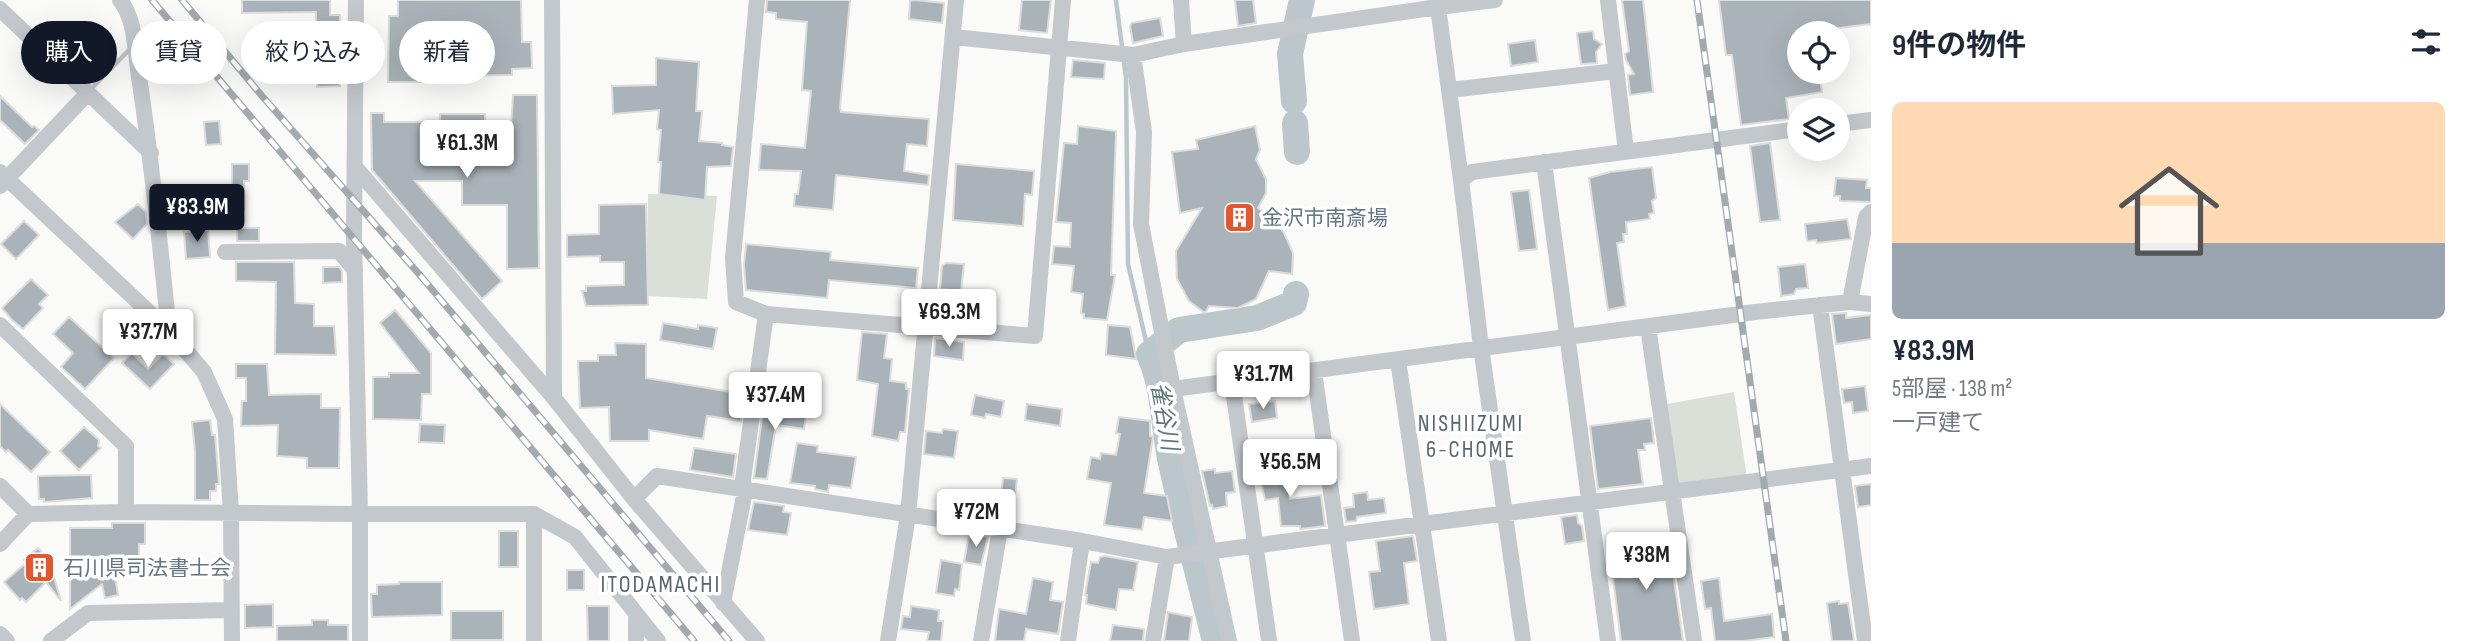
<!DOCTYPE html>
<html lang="ja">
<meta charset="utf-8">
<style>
:root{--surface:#fff;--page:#f6f6f7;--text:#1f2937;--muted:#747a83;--line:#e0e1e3;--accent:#111827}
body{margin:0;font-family:"Sofia Sans Condensed","Noto Sans JP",sans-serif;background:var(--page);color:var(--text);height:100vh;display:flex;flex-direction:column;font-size:26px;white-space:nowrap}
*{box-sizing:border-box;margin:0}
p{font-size:23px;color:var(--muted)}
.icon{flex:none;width:38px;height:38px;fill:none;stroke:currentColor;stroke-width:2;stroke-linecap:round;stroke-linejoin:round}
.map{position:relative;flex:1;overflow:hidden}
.details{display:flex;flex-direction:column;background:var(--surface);width:595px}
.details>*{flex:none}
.hud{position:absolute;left:21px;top:21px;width:665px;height:63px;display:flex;gap:14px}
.tools{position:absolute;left:1787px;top:21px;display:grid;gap:14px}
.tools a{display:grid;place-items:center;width:63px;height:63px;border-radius:50%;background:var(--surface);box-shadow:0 7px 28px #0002;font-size:35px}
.price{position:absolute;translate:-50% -60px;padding:0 16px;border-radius:7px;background:#fff;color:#222;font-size:23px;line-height:46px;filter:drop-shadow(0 2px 4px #0008)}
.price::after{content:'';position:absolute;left:50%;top:42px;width:21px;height:16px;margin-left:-10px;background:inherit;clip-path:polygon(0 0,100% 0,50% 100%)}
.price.current{background:var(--accent);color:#fff}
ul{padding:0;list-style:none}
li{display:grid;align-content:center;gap:14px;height:371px;padding:0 21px}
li+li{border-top:2px solid var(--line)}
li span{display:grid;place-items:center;height:217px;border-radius:10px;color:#555}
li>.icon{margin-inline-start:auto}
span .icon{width:126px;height:126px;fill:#fffc;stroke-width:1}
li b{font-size:30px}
h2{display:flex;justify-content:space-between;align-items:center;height:84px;padding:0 21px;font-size:30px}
.chip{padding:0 24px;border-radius:32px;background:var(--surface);box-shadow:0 7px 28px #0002;font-size:24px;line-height:63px}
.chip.current{background:var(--accent);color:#fff}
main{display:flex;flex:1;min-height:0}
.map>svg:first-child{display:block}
</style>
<main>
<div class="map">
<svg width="1871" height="641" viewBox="0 0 1871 641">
<rect width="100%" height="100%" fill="#fafaf8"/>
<path fill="#dadfd7" d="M648,194L717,196L707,299L647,296Z
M1734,392L1747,478L1673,490L1661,405Z"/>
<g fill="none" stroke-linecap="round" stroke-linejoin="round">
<path stroke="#bbc7cb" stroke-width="4.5" d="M1116,0L1126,78L1128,264L1149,354
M90,90L130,49"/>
<path stroke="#bbc7cb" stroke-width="26" d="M1294,101L1290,54L1302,0
M1295,123L1297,152
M1215,641C1200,580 1183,520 1170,458C1163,423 1164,387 1149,354L1179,330L1257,318L1294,303L1296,294"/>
</g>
<path fill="#aab3b9" stroke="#dcdcda" stroke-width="2" d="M242,0H330V15H340V86L317,87V78H272V49H316V12L242,13Z
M398,0H521L522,42H531L532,68L512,69V75L450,76V82H388L389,16H398Z
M767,0H850L840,108L841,112L929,119L927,146L907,144L904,171L929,175L928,185L836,175L833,210L794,206L795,194H798L801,171L759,170L761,144L805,148L811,91L802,90L807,22L776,19V13L766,12Z
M914,0L944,3L942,23L909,19L910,1Z
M1022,0H1051L1047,33L1019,30Z
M1235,0H1253L1256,23L1238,26Z
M1622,0H1643L1653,92L1630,95L1628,75L1634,74L1626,60L1625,54L1629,51Z
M1719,0H1871V24L1799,33V72H1819L1822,92L1786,98L1789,119L1741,125L1732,55H1726Z
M1160,18L1163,36L1133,43L1130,26L1132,23Z
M1593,31L1594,39L1602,44L1596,52L1597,63L1581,64L1577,33Z
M1535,40L1538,62L1511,66L1508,44Z
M656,58L699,62L696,111H702L699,141L722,143V145L733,147L731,166L707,167L705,200L659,194L661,162H658L661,130L657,129L659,110L613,114L612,86L656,85Z
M1073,60L1105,63L1104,79L1071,77Z
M513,95H537L539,268L507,269V205H462V181H415L502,281L482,299L372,170L371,113H384V122H440V114H485V129L511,128Z
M0,96L32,127L34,126L39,130L25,144L0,120Z
M219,121L221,144L206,145L204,122Z
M1078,126L1116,131L1111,275H1115L1107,320L1084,318V314L1081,313L1083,294L1071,292L1074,266L1052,264L1054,246L1070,247L1071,223L1056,222L1064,143L1077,144Z
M1255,126L1260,150L1256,159L1266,179V193L1258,208L1274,220L1284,233L1293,253L1292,274L1269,271L1256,299L1238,308L1209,306L1205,313L1189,301L1177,279L1176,251L1202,208L1180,213L1172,152L1198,149L1196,140Z
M1770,143L1780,220L1760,222L1750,146Z
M232,164H249V181H244V210H220V198H232Z
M956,164L1034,171L1032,195L1025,194L1023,226L953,220Z
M1652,167L1656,198L1652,201L1654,213L1649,214L1650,219L1626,222L1627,234H1623L1624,242L1617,243L1626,306L1608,310L1589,178L1610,172Z
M1836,178L1867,180L1866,188H1871V202L1840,201V196H1834Z
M1529,190L1537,249L1519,251L1511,192Z
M138,204L146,212L147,224L133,239L115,222Z
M646,204L648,305L586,306L582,291H586V286L624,285V262H600V256L567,257V235L599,234V205Z
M1847,219L1851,239L1817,243L1816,240L1807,241L1805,224Z
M24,221L39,235L16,259L1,244Z
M237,228H259V241H237Z
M208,230L210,257L186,259L184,232Z
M746,244L831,252L830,260L918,268L916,288L829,280L827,298L746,290L744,265Z
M236,262H294L295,303L314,304V326H334L336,355L275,354L276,282L236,281Z
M946,263L964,264L961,291L940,289L942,266Z
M1805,264L1808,288L1796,289L1794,294L1781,296L1778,267Z
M323,267H339L342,271V282L323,283Z
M31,279L48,295L39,304L43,308L23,329L12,320L2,308Z
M395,310L431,353V394H422L421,420L373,419V377H389V373H419L380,323Z
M1846,313V318L1871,315V339L1836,344L1832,314Z
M69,317L114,358L85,389L61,367L73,353L53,334Z
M663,323L698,329V325L717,328L713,349L660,340Z
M1108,325L1130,327L1136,359L1106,355Z
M862,332L887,334L884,358L892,359L890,381L906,383V389H909L905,432H900L898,441L872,436L878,384L857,380Z
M935,338L964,342L963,360L934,356Z
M615,343L646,344V378L732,392L735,379L746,380L741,421L707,416L703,439L649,430V441H610L609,407L580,408L578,361H598V355H616Z
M132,353L148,369L163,354L174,364L150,389L122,363Z
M236,364H267L269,395L321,394V408H340L339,468H307V458L277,456L278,425L241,426L242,401H246V378H236Z
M1865,386L1868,411L1853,413L1852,402L1844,403L1842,389Z
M975,395L1004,401L1001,417L986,414L985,418L971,415Z
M1275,401L1277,418L1252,422L1249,404Z
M764,402L807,408L804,429L776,425L767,479L754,478Z
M0,404L50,452L31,472L8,450L6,452L0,446Z
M1027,404L1062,409L1060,426L1025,420Z
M1119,417L1150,421V436L1153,437L1144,493L1167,496L1172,521L1144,517L1142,530L1104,525L1111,483L1087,479L1091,457L1100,459L1101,453L1116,455L1120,434L1116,433Z
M1651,418L1654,443L1644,444L1645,450H1638L1643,484L1598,489L1590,426Z
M210,420L212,435H215L219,484H216V491H210V500H195V451L192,422Z
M420,424L445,425L444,443L419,442Z
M84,427L99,440L98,446L101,448L79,470L60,451Z
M943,429L958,431L954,458L924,454L926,431L942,433Z
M797,443L818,446L817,452L856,457L851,488L829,485L828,492L815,489V486L790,483Z
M694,448L736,454L733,477L690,470Z
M1285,460L1290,499L1321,495L1325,526L1300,529V526H1281L1278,498L1265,500L1258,467Z
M1215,469V473L1232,471L1235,492L1226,493L1227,506L1213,509L1212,505L1210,506L1202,471Z
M91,475L92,498L44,502V499H39L38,476Z
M1003,478L1017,479L1012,520L999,518Z
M1871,484V505L1858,507L1855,486Z
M1367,492L1368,500L1384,498L1386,513L1357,517L1356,521L1346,522L1344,508L1354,507L1353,494Z
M754,502L784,506L783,512L791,513L787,535L748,530Z
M1577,515L1578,523L1582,526L1584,541L1565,544L1561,517Z
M112,523H145V544H139V564H113L118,595L105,598L102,584L70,609V528H112Z
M499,531H518V567H499Z
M969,534L988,537L981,565L964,562Z
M1413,536L1417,561L1404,563L1409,604L1374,609L1369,572L1380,571L1376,541Z
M1668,538L1683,641H1621L1609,546Z
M38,548L49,560L61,601L46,582L26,602L22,598L20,600L4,582L26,563L24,560Z
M1105,556L1138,562L1133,590L1119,589L1116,610L1086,604L1087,595H1085L1091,562L1098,563L1100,557Z
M941,560L962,564L959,590L955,589L954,596L936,593Z
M567,570H584V590H567Z
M1033,578L1053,582L1050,600L1063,602L1058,634L1026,629L1024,641H995L999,609L1026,614Z
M1719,578L1724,621L1772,614L1774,637L1744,641H1715L1711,608L1705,609L1701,581Z
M399,582H442V615L372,617L371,594H377V585L399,584Z
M1839,601V604L1848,603L1854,641H1832L1827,603Z
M273,604V627L245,628V605Z
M587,606H609V641H588Z
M911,606L939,610L938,621H943L941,641H927L929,632L901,629L903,616L910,617Z
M451,611H503V640H451Z
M1168,612L1192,617L1189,641H1164Z
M312,620H328V625H348V641H277V626L312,625Z
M1113,625L1144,629L1143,641H1110Z"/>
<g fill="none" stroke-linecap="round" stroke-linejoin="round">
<path stroke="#c3c8cc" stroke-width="16" d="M120,0C136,20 135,53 139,77C152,161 160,246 169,331
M552,0L554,398
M1181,0L1184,44
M1437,0L1438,7L1495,0
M1608,0L1626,151
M0,9L151,153
M953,37L1133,55L1184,44L1438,7L1461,180L1472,172L1799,129
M1133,55L1144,132L1141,224L1173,389L1229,641
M1450,90L1616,71
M1838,124L1871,120
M1544,162L1608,641
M355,167L554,398L634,499L757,641
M0,172L169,331L204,372L225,419L231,513L232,641
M1461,180L1481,347L1523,641
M0,186L87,94
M225,252L339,251L355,270
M1850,302L1866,217L1871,212
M1820,305L1865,641
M766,314L1035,336L1063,0
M0,325L126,446V512
M1648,327L1694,641
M1398,360L1439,641
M1314,371L1352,641
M1232,382L1269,641
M1173,389L1755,312L1850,302L1871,304
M0,486L28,514
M634,499L657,476L1082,541L1167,557L1871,466
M534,514V641
M0,544L28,514L126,512L360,514L354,237L356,0
M723,603L745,491L743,480L766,314L736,302L733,258L757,0
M0,634L7,641
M51,641L88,613L232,610
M360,641V514H534L575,537L658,641
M636,641V615
M888,641L908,515L956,0
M981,641L1000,529
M1068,641L1082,541
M1153,641L1167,557"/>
<defs>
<path id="rail" d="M152,0L694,641
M182,0L262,96L419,274L729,641
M1697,0L1786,641"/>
</defs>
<use href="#rail" stroke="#a2aab0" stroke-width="7"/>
<use href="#rail" stroke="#fff" stroke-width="4.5" stroke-dasharray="13" stroke-linecap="butt"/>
</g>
<defs>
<symbol id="building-square" viewBox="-11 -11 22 22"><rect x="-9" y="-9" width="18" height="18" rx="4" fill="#e4572e" stroke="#fff"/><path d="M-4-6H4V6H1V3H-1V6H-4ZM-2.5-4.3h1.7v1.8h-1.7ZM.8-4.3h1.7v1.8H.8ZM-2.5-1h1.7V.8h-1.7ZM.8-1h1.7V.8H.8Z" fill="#fff"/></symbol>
</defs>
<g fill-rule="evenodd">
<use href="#building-square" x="1222" y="200" width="35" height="35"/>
<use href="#building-square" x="22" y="550" width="35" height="35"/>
</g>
<g text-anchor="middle" stroke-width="7" stroke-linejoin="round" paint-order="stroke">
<g font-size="21" fill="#657683" stroke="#fff" text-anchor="start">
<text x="1262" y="225">金沢市南斎場</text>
<text x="63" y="575">石川県司法書士会</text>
</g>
<g font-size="23" font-style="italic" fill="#60757c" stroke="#fff">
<text transform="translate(1165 416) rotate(80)" y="8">雀谷川</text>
</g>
<g font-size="23" letter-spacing="2" fill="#57646e" stroke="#fff">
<text x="1471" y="431">NISHIIZUMI<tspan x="1471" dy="26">6-CHOME</tspan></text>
</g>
<g font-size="24" letter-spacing="2" fill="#57646e" stroke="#fff">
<text x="661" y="592">ITODAMACHI</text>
</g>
</g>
</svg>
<div class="tools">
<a><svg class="icon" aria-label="locate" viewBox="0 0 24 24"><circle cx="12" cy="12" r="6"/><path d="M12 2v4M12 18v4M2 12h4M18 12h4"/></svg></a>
<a><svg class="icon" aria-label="layers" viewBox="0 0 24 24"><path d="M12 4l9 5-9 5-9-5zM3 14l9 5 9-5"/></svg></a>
</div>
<b class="price" style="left:467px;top:180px">¥61.3M</b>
<b class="price current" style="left:197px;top:244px">¥83.9M</b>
<b class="price" style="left:949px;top:349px">¥69.3M</b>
<b class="price" style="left:148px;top:369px">¥37.7M</b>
<b class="price" style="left:1263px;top:411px">¥31.7M</b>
<b class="price" style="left:775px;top:432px">¥37.4M</b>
<b class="price" style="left:1290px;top:499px">¥56.5M</b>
<b class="price" style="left:976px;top:549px">¥72M</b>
<b class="price" style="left:1646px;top:592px">¥38M</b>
<div class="hud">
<a class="chip current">購入</a>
<a class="chip">賃貸</a>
<a class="chip">絞り込み</a>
<a class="chip">新着</a>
</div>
</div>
<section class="details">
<h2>9件の物件<svg class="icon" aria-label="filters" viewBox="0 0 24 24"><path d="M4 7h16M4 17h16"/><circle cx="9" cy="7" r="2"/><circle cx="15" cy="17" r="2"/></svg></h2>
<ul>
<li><span style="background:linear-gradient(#ffd9b3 65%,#9aa5b1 0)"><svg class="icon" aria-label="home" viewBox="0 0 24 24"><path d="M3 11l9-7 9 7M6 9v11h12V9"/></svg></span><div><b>¥83.9M</b><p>5部屋 · 138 m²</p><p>一戸建て</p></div></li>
</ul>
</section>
</main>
